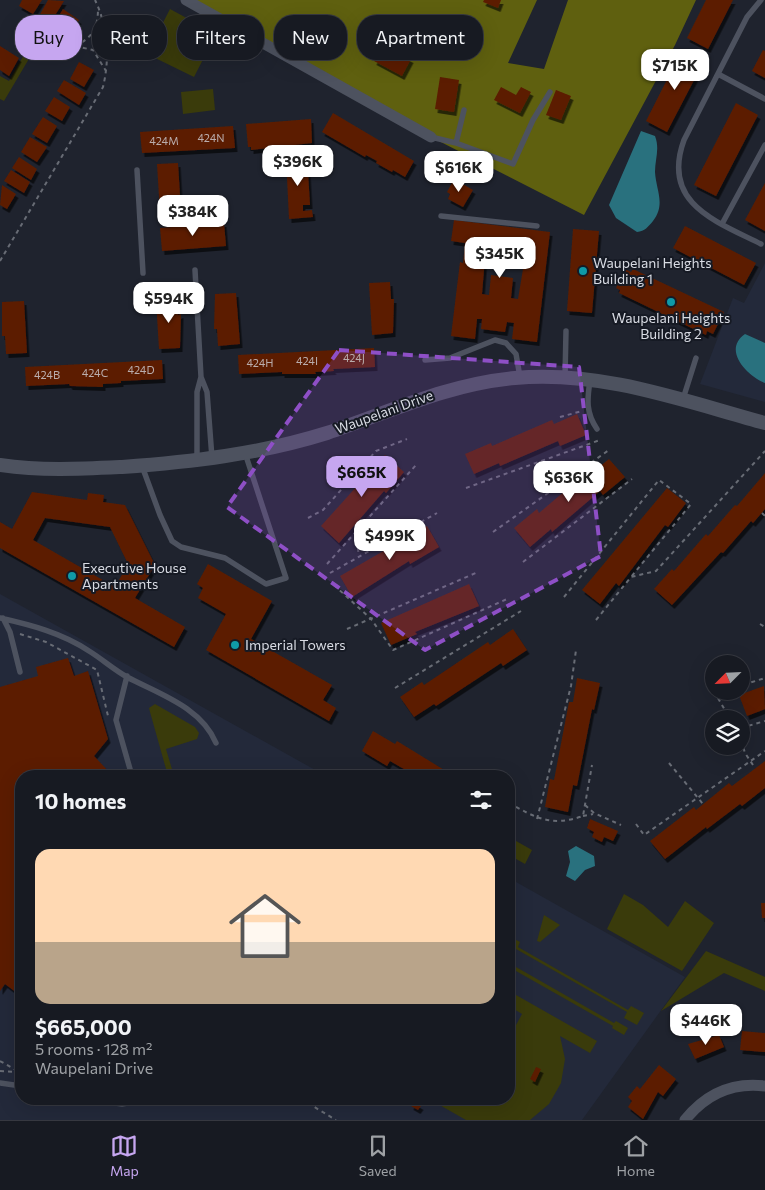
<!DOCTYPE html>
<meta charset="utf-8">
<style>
:root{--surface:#171a22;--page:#24272f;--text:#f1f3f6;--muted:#9ea1a5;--line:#363840;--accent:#c6a6f0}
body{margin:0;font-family:Commissioner,sans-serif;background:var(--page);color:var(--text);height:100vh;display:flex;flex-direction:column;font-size:19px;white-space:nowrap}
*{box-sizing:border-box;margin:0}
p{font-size:16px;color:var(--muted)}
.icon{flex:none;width:28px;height:28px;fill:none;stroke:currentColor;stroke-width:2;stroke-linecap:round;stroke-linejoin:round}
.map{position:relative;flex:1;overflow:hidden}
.side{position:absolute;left:15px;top:770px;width:500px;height:335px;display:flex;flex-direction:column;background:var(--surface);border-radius:20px;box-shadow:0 5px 20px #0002,0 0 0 1px var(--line)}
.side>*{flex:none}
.guide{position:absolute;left:15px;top:15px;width:500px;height:45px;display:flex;gap:10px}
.needle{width:32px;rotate:246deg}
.tools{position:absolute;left:705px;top:655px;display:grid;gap:10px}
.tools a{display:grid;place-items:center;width:45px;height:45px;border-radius:50%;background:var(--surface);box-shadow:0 5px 20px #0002,0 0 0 1px var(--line);font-size:25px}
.price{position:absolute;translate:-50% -42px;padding:0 11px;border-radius:10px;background:#fff;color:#222;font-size:16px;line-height:32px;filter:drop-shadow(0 1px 2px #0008)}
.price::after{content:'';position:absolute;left:50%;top:30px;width:15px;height:11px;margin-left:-8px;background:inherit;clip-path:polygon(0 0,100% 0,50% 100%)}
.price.selected{background:var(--accent);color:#111}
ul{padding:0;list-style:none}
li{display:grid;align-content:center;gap:10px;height:265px;padding:0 20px}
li+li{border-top:1px solid var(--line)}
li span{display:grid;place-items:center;height:155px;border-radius:15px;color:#555}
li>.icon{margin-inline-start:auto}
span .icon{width:90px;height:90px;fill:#fffc;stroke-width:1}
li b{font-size:21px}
h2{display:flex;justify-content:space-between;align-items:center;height:60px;padding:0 20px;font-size:21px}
.tag{padding:0 18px;border-radius:20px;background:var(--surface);box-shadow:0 5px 20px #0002,0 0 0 1px var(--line);font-size:18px;line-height:45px}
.tag.selected{background:var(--accent);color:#111}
.tab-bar{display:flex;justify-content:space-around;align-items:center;height:70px;border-top:1px solid var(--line);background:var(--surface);font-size:14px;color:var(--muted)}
.tab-bar a{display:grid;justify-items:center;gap:2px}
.tab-bar .selected{color:var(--accent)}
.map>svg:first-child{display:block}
</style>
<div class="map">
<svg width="765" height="1120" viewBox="0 0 765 1120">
<defs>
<filter id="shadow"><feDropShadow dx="2.5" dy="4" stdDeviation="0" flood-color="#0009"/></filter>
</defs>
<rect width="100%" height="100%" fill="#1f232e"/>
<path fill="#23293a" d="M765,263V402L700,384L733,298L744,303Z
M0,594L326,776H21V1099H509V878L685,977L582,1120H0Z"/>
<path fill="#3a3b0b" d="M170,9L216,34L194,77L147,54Z
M25,53L30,57L4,101L0,99V76L9,81Z
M213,89L215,110L183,114L181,92Z
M155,704L195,727L199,733L197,739L166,749L174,776H168L150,712L149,708Z
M509,837L532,850L525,864L509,855Z
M624,894L643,905L668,927L685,901L714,923L682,971L607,929Z
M544,915L560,925L540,942L537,941Z
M509,936L520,942L518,947L628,1010L631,1006L644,1013L637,1025L624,1018L627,1012L516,949L513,954L509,952Z
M706,951L765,977V991L724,973L661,1011Z
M509,963L614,1023L616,1021L628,1028L624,1035L612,1028L613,1026L509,967Z
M509,991L597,1041L590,1053L560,1036L565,1059L561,1083L549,1104L530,1120H466L429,1099H456L470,1106L474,1099H509V1038L522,1014L509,1006Z"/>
<path fill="#5f600f" d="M186,0H537L508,63L544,69L568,0H696L675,45L584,215L431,137Z"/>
<path fill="#29717e" d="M641,131L655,136C660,149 655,159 655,172C656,190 666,204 653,221C648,227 645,231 637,232L616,218L609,205Z
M745,334L765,343V383C747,376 722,350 745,334Z
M576,846L594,856L595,866L585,870L575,881L566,876L570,862L568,851Z"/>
<path fill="#5b1d04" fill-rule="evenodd" filter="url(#shadow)" d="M22,0H42L33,14L19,6Z
M48,0L64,1L49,25L38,18Z
M484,0H501L498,8L483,2Z
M706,0H733L708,49L687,38Z
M63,9L79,20L70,34L54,24Z
M471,25L478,27L476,32L469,29Z
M382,45L411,59L402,76L374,61Z
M0,46L19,58L9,76L0,70Z
M682,50L704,61L667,132L646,121Z
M763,50L765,51V78L752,71Z
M79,62L94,70L84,87L70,79Z
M440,77L459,80L454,112L435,109Z
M64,80L86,93L79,105L57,91Z
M501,87L516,95L521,87L531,92L520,113L494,100Z
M556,90L571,96L561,120L546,115Z
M54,97L70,107L62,121L45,111Z
M736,103L758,115L716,196L694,185Z
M333,113L414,161L405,177L393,170L392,172L376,163L377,161L366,155L365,157L322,132Z
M43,117L57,126L47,143L32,134Z
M311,119L312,143L251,150V147H248L246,124Z
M233,126L235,148L142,153L140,132Z
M30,137L47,147L37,162L21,152Z
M307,156L310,205H303V211L312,210L313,217L289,219L286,157Z
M19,157L37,169L31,180L12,168Z
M178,163L181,212L160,213L157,164Z
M11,170L30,182L24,193L4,181Z
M454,179L473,190L463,207L448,199L450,194L447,192Z
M765,183V231L745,220Z
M2,185L16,194L7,209L0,205Z
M454,220L550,232L537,342L512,339L514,323L507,322L505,332L481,329L482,319H477L475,339L451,336L460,262L463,263L465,243L451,241ZM486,246L526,251L518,299L511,298L513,278L491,275L489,295L482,294Z
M224,223L226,246L162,251L160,228Z
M685,226L756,263L744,285L673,248Z
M573,229L599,231L592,313L567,311Z
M625,269L631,272L633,269L724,312L713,334L707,331L706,335L619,293L620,290L616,288Z
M390,282L391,299H394L393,333L372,335L369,283Z
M236,293L240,344L218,346L217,329H214L215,294Z
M177,299L178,315L181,314L180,348L159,349L156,300Z
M24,301L27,353L6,354L5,336H2V302Z
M374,348L375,367L333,369L334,371L315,372L316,374H282V372L239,374L238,355Z
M162,360L163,379L121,381V383L103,384V387L70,386L69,384L26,386L25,367Z
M577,414L586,435L560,446L558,441L500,466L499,463L474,474L465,454L491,443L492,446L552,420L554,424Z
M385,455L404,472L386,493L384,491L339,543L321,526Z
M609,459L625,477L603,495L600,491L552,532L551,529L530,547L514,528L537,509L539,513L586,473L588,476Z
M765,473V509L753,523L751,521L723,553L721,552L672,605L654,589L672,569L674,571L706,534L708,536L735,505L737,506Z
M667,488L686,503L668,527L665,525L619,586L616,583L600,604L582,590Z
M32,492L87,500L88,493L104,495L103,502L125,505L155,565L135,598L185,627L174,647L0,548V522L12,529ZM45,518L110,527L128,564L115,587L33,540Z
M427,526L439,547L410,564L409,561L352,597L340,576Z
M208,564L272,601L251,639L332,685L323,700L336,708L329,721L206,650L226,614L198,598L203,588L197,584Z
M469,584L479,606L415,632L417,634L391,645L381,623Z
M513,629L527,650L503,666L501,663L436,706L434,704L414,717L400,697L422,682L424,685L488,642L490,645Z
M68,658L74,676L88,671L108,739L94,756L113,776H21V987L17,993L5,984L0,991V687L38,676L36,667Z
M577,678L600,683L594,710L592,709L577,786L573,785L568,812L545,807L550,779L554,780L569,702H573Z
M764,686L765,709L747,716L739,695Z
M373,731L395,744L397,741L454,776H416L390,761L387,766L362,751Z
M765,761V788L742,806L740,804L707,829L706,827L665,859L650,841L694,807L696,810L729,783L732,786Z
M590,819L618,831L613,841L604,837L602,842L592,837L594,832L587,828Z
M761,903H765V918H762Z
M742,1031L765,1033V1052L740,1050Z
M719,1035L724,1047L695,1059L688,1044Z
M659,1065L676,1079L663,1096L658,1092L643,1119L628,1107L632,1101L628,1097L637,1086L640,1089Z
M536,1067L541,1069L535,1082L530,1079Z
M413,1101L421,1106L418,1110L411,1106Z"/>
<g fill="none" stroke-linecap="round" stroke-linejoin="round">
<path stroke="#686c75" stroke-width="2" stroke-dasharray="4 4" stroke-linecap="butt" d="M75,46C92,38 98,28 98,9
M75,46L93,50L106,71
M0,261L103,87C110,58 108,27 95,0
M560,417L582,411
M466,488L600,440
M762,513L765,516
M308,518L323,510L376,451L407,439
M356,532L359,557
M493,532L609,450
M523,562L632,479
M327,564L416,465
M330,573L437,513
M334,585L371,619L393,650L507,599
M564,597L659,480L691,504L631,577
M596,620L631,577L656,571L765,451
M760,624L765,627
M347,629L478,572
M20,634L46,642L97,670L108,716
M730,656L736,664
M741,672L749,683L765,678
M710,684L714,691
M395,688L521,611
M714,691L730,719
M741,728L765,721
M741,740L745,753L755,768
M669,763L703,804
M280,776L297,773L308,776
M509,803C536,818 551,827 583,816L592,765
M585,805L594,813L621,825
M583,816L593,814
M537,819L571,686L576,650
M636,824L644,835L765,751
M0,1061L21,1073
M0,1071L18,1072
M301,1099L336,1120"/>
<path stroke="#4d525f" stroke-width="5.5" d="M761,0L747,17L684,140C661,203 715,221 761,244
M718,74L765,99
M431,137L456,143L513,164L533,120L550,92
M456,143L464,110
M453,165L472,176
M137,170L143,273
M441,216L537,226
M722,224L765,145
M195,270L201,377L197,392V460
M425,360L450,358L495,340L506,343L516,354L520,377
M201,377L207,392L212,458
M565,377L566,331
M590,381C587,400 586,413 597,429
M683,399L696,358
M142,466L160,515L172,541L181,547L225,558L266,584L286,578L245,453
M0,618C31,625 62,633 89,651C102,659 113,669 127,677C159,694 201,707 216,743
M3,618L10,632L20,672
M127,676L116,720L132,776
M0,1083L21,1086
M89,1099L122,1104L148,1099"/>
<path stroke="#4d525f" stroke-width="11" d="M186,0L431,137
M685,1120C705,1095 732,1082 765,1086"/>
<path stroke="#4d525f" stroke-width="14" d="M0,465C41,471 80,469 122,467C191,462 260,454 327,433C390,412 448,384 515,378C601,370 684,401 765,423"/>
</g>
<path fill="#8e4fc6" fill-opacity="0.2" stroke="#8e4fc6" stroke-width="4" stroke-dasharray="10 6" stroke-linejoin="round" d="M339,350L579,367L601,556L425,650L227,507Z"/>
<g fill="#0f9aa8" stroke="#161a24" stroke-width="2">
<circle cx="583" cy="271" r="5"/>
<circle cx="671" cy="302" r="5"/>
<circle cx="72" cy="576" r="5"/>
<circle cx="235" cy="645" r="5"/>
</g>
<g text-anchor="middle" stroke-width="4" stroke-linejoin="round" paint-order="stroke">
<g font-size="11" fill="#b9acab">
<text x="211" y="142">424N</text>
<text x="164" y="145">424M</text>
<text x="354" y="362">424J</text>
<text x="307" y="365">424I</text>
<text x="260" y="367">424H</text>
<text x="141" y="374">424D</text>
<text x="95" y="377">424C</text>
<text x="47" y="379">424B</text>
</g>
<g font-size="14" fill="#d8dbe3" stroke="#161a24" text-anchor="start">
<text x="593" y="268">Waupelani Heights<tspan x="593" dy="16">Building 1</tspan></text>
<text x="671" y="323" text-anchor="middle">Waupelani Heights<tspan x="671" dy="16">Building 2</tspan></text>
<text x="82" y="573">Executive House<tspan x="82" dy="16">Apartments</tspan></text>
<text x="245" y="650">Imperial Towers</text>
</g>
<g font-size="14" fill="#d8dbe3" stroke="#161a24">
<text transform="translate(384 412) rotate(-20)" y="5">Waupelani Drive</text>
</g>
</g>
</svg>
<div class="tools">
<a><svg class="needle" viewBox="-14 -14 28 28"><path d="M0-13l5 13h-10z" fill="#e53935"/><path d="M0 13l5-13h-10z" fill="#9ea1a5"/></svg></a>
<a><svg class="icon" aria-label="layers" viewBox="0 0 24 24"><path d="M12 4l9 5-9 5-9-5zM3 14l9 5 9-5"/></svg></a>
</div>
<b class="price" style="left:675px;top:91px">$715K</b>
<b class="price" style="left:298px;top:187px">$396K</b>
<b class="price" style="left:459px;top:193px">$616K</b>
<b class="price" style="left:193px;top:237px">$384K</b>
<b class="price" style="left:500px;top:279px">$345K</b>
<b class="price" style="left:169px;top:324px">$594K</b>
<b class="price selected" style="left:362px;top:498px">$665K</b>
<b class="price" style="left:569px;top:503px">$636K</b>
<b class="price" style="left:390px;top:561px">$499K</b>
<b class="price" style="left:706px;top:1046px">$446K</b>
<div class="guide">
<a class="tag selected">Buy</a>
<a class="tag">Rent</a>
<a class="tag">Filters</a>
<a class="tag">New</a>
<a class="tag">Apartment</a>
</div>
<section class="side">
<h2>10 homes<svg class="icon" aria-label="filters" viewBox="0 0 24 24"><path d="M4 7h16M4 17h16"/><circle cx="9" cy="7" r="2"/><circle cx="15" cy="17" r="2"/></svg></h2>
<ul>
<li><span style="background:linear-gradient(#ffd9b3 60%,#b9a48a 0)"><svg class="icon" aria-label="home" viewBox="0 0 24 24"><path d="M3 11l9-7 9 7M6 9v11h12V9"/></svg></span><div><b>$665,000</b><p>5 rooms · 128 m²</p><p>Waupelani Drive</p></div></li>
</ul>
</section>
</div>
<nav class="tab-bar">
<a class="selected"><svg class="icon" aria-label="map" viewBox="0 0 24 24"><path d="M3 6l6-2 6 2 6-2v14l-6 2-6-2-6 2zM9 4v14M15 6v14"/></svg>Map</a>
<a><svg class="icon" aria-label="saved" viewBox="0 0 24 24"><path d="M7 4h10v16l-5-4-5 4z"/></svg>Saved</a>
<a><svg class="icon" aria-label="home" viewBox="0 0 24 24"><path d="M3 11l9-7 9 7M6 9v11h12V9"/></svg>Home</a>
</nav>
